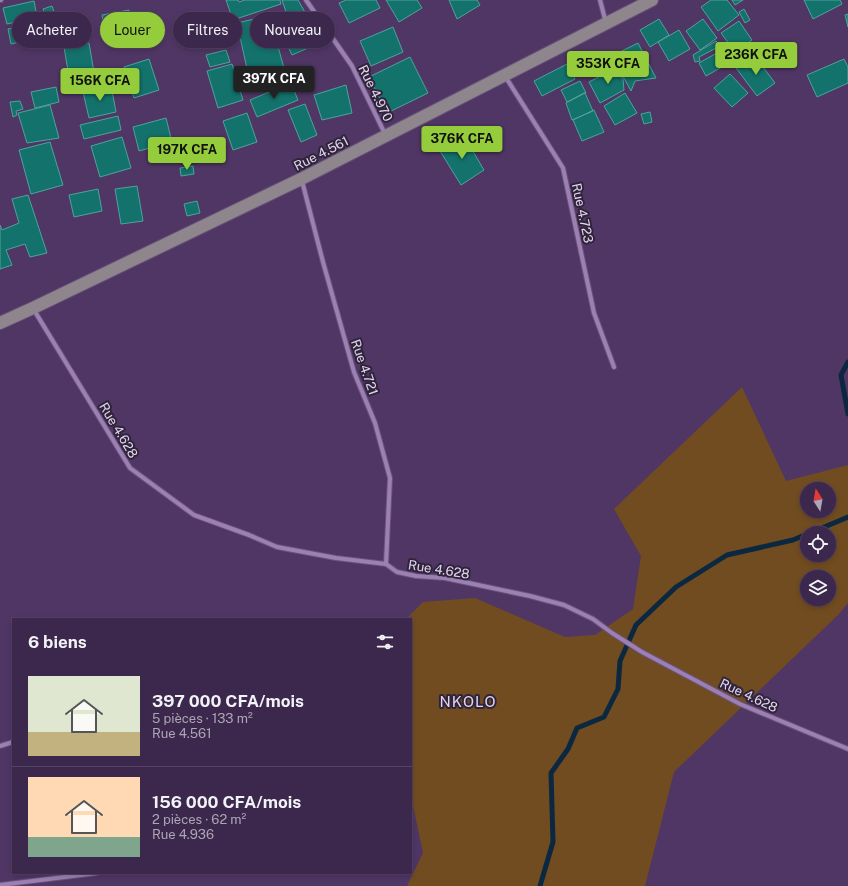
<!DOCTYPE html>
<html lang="fr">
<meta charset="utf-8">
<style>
:root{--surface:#3c284c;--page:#473456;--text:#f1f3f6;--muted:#aca6b5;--line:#554464;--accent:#94cc3b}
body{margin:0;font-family:"Public Sans",sans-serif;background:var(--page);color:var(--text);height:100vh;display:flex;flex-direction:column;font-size:15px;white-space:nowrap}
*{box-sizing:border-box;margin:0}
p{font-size:13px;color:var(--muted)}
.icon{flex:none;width:22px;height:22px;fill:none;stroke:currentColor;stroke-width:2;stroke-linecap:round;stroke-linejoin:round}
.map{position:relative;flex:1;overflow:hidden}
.side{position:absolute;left:12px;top:618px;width:400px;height:256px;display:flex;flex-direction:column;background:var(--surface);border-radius:0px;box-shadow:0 2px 6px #0003,0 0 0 1px var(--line)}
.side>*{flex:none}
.top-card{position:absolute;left:12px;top:12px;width:400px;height:36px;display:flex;gap:8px}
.needle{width:26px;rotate:349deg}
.controls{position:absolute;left:800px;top:482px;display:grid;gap:8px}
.controls a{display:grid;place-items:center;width:36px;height:36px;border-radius:50%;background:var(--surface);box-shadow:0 2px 6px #0003,0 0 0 1px var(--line);font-size:20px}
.price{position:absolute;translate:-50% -34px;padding:0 9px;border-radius:4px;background:var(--accent);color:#111;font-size:13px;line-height:26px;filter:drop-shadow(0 1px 2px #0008)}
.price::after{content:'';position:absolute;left:50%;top:24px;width:12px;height:9px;margin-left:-6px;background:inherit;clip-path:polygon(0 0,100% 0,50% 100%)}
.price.on{background:#222;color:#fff}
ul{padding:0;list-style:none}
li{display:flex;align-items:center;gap:12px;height:100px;padding:0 16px}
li+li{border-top:1px solid var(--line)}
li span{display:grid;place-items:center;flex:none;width:112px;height:80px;border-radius:0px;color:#555}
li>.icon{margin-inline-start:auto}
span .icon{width:48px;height:48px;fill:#fffc;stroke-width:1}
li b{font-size:17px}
h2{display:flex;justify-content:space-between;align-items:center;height:48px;padding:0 16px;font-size:17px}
.chip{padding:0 14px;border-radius:18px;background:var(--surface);box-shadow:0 2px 6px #0003,0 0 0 1px var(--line);font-size:14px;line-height:36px}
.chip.on{background:var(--accent);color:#111}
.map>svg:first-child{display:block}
</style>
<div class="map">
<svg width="848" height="886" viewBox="0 0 848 886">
<rect width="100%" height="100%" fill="#503665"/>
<path fill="#714c20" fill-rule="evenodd" d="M742,387L786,481L848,465V603L838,615L674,772L645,886H407L423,853L411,796V619H406L423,602L475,598L565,637L595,635L633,609L641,556L614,509ZM807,489H829V511H807ZM807,533H829V555H807ZM807,577H829V599H807Z"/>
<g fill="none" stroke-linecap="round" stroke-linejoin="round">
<path stroke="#0c2841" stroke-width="5" d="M848,362L841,375L848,414
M810,533L848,517
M540,886L553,842L551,773L568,749L577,728L604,717L618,689L620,661L636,625L676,587L727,555L793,540L807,534"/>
</g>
<path fill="#14726c" stroke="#4fa29b" d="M226,0H238L239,2L245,0H280L281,4L233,20Z
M282,0H298L322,42L292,55L274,18L286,12Z
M346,0H376L380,8L349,23L339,3Z
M386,0H417L422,8L399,22Z
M449,0H477L480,5L457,19Z
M711,0H727L739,15L718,31L701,7Z
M732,0H743L735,5Z
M804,0H840L842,4L813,19Z
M34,1L37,17L7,24L3,8Z
M52,6L56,17L47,20L43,9Z
M744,9L750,20L745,23L739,12Z
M129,10L134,37L108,42L102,15Z
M848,14V27L845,15Z
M267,16L274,34H280L282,39L277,43L284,68L249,78L237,23Z
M57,19L60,33L11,44L8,29Z
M659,19L669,35L650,47L640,30Z
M703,19L717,38L700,50L686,31Z
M739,21L752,40L735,52L721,33Z
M87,27L89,41L63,45L61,30Z
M393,27L403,52L371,66L360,41Z
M679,30L690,49L669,61L658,42Z
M716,41L720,46L699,57L700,61L695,62L693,55Z
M89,43L95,78L70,83L64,47Z
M638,43L656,78L635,81L631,91L612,56Z
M729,46L736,59L706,76L699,63Z
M226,50L230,62L210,67L206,55Z
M597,54L606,69L597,74L588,59Z
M754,55L775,83L757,96L736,68Z
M410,57L428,93L387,113L369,77Z
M149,59L159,90L134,98L124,67Z
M844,59L848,67V83L817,97L807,75Z
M232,64L243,100L218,108L207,71Z
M567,64L575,79L542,96L534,81Z
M614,69H616L623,79L624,90L600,103L589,82Z
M730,74L748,93L732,107L714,88Z
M580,81L586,93H584L567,102L561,90Z
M291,83L298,100L257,117L250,100Z
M111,85L116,112L89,118L83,92Z
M346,85L352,113L322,120L314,95Z
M56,87L59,102L35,108L31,92Z
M585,93L593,111L572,120L566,103Z
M625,93L637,113L615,125L604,106Z
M20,101L23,109L16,111L17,115L13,117L10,102Z
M305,104L317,135L301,142L288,110Z
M50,105L59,138L27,143L18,113Z
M594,110L604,132L582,141L573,120Z
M650,112L652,122L644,124L641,114Z
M247,113L257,142L233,150L223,121Z
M118,116L121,130L84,139L80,125Z
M166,118L172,142L139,151L133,127Z
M464,136L484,170L461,185L440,151Z
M122,137L131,168L100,177L91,146Z
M50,142L63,185L31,194L19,150Z
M193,166L194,174L181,176L180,168Z
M137,186L143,221L121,224L115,189Z
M98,189L102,211L74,217L69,195Z
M28,195L47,253L30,257L25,244L6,250L12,265L0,269V225L2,230L19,223L12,199Z
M197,201L200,213L187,216L184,204Z"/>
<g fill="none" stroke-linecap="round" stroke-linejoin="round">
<defs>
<path id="street" d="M0,0H1
M306,0L352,66L385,134
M600,0L606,23
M505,76L563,168L594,313L614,367
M302,181L323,262L354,372L375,423L390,478L386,564
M34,310L130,468L194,515L249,535L277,547L336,558L386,564L397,572L416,576L445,578L530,596L564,605L593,619L612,633L642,652L740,704L848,749
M0,746L13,742
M0,885L97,873"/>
<path id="secondary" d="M0,323L33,308L301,179L652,0"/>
</defs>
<use href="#street" stroke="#69537a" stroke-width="6"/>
<use href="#secondary" stroke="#69537a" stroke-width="14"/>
<use href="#street" stroke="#9c80b4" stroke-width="4"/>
<use href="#secondary" stroke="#8e868c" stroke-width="12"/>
</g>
<g text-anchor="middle" stroke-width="4" stroke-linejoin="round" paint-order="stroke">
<g font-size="13" fill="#e2d4f0" stroke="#30243a">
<text transform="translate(376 93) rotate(64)" y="5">Rue 4.970</text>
<text transform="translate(321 153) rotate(-27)" y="5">Rue 4.561</text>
<text transform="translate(583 213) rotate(78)" y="5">Rue 4.723</text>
<text transform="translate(365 367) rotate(71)" y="5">Rue 4.721</text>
<text transform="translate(119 430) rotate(59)" y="5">Rue 4.628</text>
<text transform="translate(439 569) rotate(9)" y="5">Rue 4.628</text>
<text transform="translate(749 695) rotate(25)" y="5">Rue 4.628</text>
</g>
<g font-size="15" letter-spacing="1" fill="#e2d4f0" stroke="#30243a">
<text x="468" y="707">NKOLO</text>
</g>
</g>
</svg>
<div class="controls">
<a><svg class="needle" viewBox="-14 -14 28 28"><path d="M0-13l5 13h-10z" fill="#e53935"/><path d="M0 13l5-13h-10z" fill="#aca6b5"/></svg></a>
<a><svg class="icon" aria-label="locate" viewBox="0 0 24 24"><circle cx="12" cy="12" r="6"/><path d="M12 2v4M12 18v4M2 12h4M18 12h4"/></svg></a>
<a><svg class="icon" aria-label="layers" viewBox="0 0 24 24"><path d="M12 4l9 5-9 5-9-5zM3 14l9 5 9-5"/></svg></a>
</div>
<b class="price" style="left:756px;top:76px">236K CFA</b>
<b class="price" style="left:608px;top:85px">353K CFA</b>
<b class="price on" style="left:274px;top:100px">397K CFA</b>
<b class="price" style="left:100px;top:102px">156K CFA</b>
<b class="price" style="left:462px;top:160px">376K CFA</b>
<b class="price" style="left:187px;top:171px">197K CFA</b>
<div class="top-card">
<a class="chip">Acheter</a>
<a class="chip on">Louer</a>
<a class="chip">Filtres</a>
<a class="chip">Nouveau</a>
</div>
<section class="side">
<h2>6 biens<svg class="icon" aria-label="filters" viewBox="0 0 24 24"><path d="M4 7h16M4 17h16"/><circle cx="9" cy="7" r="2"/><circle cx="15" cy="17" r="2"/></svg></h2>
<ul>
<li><span style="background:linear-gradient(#dfe7d0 70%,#c2b280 0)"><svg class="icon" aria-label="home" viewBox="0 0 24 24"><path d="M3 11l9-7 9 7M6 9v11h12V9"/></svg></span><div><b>397 000 CFA/mois</b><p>5 pièces · 133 m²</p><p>Rue 4.561</p></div></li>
<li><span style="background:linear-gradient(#ffd9b3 75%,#7fa58c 0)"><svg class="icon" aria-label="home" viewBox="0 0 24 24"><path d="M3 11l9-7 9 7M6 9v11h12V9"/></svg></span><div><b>156 000 CFA/mois</b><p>2 pièces · 62 m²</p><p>Rue 4.936</p></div></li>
</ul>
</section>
</div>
